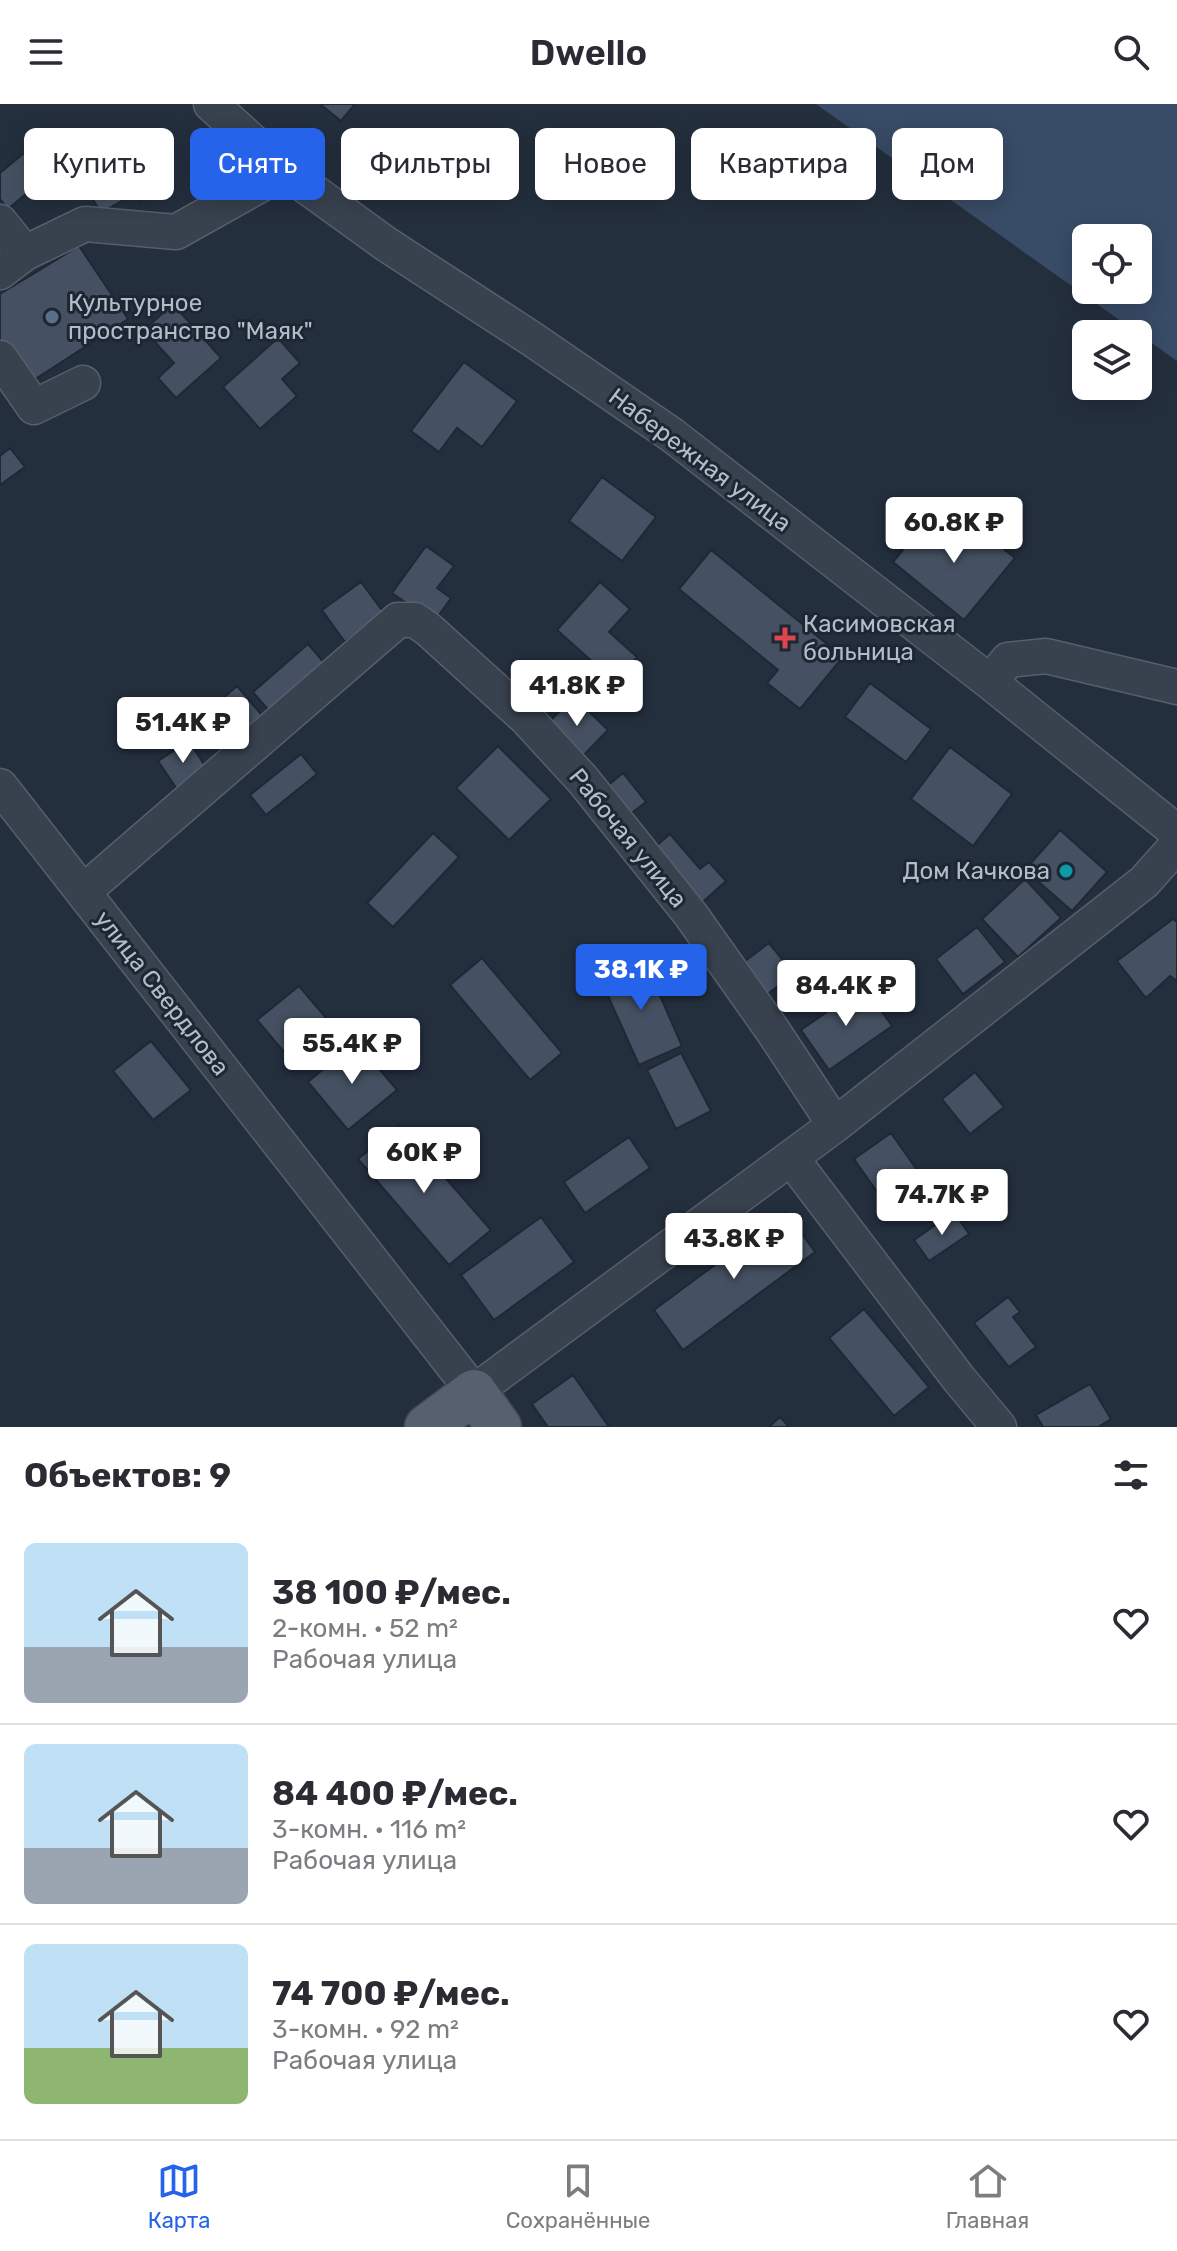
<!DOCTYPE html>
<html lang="ru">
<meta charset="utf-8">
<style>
:root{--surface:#fff;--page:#f7f7f7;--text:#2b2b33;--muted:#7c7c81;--line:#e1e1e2;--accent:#2563eb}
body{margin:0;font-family:Rubik,sans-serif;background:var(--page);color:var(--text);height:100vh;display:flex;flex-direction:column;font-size:30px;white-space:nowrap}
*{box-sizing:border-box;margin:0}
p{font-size:26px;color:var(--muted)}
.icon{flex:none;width:44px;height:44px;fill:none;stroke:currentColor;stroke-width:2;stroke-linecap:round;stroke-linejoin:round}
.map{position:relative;height:1323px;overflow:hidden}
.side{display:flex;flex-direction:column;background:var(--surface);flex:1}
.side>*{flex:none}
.top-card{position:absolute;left:24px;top:24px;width:1130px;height:72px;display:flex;gap:16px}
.buttons{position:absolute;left:1072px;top:120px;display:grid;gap:16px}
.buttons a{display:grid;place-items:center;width:80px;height:80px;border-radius:12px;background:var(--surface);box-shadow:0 4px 20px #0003;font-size:40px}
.price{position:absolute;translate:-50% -68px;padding:0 18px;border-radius:8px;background:#fff;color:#222;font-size:26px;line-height:52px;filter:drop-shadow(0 2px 4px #0008)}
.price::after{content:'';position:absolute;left:50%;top:48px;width:24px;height:18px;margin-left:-12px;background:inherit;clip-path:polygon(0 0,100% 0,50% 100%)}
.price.selected{background:var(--accent);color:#fff}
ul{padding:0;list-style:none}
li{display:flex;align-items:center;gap:24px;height:200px;padding:0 24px}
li+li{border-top:2px solid var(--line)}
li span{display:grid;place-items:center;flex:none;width:224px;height:160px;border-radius:12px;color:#555}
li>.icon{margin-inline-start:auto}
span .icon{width:96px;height:96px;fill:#fffc;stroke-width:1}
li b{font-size:34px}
h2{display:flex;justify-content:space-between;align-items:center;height:96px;padding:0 24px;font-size:34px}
.chip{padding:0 28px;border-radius:12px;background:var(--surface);box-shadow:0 4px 20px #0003;font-size:28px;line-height:72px}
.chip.selected{background:var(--accent);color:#fff}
header{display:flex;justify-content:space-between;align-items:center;height:104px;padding:0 24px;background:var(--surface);font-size:36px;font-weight:600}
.tabs{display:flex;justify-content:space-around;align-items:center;height:112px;border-top:2px solid var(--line);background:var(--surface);font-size:22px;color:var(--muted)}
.tabs a{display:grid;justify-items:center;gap:4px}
.tabs .selected{color:var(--accent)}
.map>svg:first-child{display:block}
</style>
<header><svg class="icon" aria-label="menu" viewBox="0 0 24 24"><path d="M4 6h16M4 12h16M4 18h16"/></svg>Dwello<svg class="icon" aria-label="search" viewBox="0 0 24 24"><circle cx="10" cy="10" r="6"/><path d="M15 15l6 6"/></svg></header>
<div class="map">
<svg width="1177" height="1323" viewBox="0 0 1177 1323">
<rect width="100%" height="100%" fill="#242f3e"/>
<path fill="#394c67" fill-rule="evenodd" d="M816,0H1177V257ZM1086,134H1138V186H1086Z"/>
<path fill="#455162" stroke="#1f2835" stroke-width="2" d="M320,0H355L341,17Z
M134,35L163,83L140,97L110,50Z
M30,44L51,69L8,105L0,95V69Z
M103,46L130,92L101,109L74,63Z
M79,142L128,215L26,281L0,242V190Z
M173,200L221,254L176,294L158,274L174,259L144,226Z
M278,234L300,259L282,275L297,292L260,325L223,283Z
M464,258L517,297L482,343L457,324L439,348L411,327Z
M10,344L25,363L0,381V352Z
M602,373L656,413L622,457L569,417Z
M932,410L968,439L979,425L1015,454L964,516L893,458Z
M426,442L454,462L437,484L451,494L434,518L392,489Z
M711,446L843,553L800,605L767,579L778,566L679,485Z
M361,478L384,509L345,538L322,506Z
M600,478L630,505L609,528L637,553L615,578L557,526Z
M308,540L326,561L271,609L253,588Z
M870,579L931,625L906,658L845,613Z
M237,582L265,615L232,643L204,611Z
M574,593L608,626L580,655L546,621Z
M189,637L207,665L177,685L158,657Z
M498,642L551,695L509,736L456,684Z
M950,643L1012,690L973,742L911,695Z
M301,650L317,670L266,711L250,691Z
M623,669L646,698L629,711L606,683Z
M1060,726L1107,768L1072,807L1025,766Z
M433,729L459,753L393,823L367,799Z
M670,730L700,765L709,758L726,777L696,804L648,749Z
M1025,775L1061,814L1018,853L982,815Z
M1173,815L1177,818V877L1170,872L1146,894L1117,857Z
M977,823L1005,858L963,890L936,855Z
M769,839L794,870L761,895L736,864Z
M482,854L562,949L530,976L450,881Z
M644,855L682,942L639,961L600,874Z
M299,882L337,927L295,961L257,916Z
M864,882L892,922L829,966L801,926Z
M151,937L191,986L153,1016L113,967Z
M356,937L397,986L348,1026L308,978Z
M681,949L711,1007L676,1025L647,966Z
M975,968L1004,1003L970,1030L942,995Z
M399,1021L491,1126L449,1161L358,1055Z
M891,1029L917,1066L880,1092L854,1055Z
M629,1033L650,1064L585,1109L564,1078Z
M786,1108L815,1148L683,1246L654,1206Z
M954,1108L969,1130L929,1157L914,1136Z
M541,1113L574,1158L494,1216L461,1171Z
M1008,1193L1020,1208L1013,1213L1036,1243L1009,1263L974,1219Z
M864,1205L929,1283L894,1312L829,1234Z
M573,1271L609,1323H548L532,1300Z
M1090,1280L1111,1315L1098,1323H1043L1036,1311Z
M780,1313L789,1323H769Z"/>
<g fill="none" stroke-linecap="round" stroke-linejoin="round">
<defs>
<path id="minor" d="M211,0L285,67L386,140L532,235L672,331L990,578L1177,728
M0,118L25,149
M0,168L25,149L85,120L176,128L285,67
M0,254L34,303L83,279
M990,578L1008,556L1046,552L1177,583
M0,682L474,1288L835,1021L1144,778L1177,741
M83,788L398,516H415L429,526L526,614L583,676L691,811L773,927L835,1021
M791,1054L959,1275L999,1323"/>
<path id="major" d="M427,1323L474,1288L499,1323"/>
</defs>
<use href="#minor" stroke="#565f6c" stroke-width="37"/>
<use href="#major" stroke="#414a57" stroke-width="47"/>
<use href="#minor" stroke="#38414e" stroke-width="34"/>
<use href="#major" stroke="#56606e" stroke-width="44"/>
</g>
<circle fill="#5c6f8a" stroke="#1d2633" stroke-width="3" cx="52" cy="213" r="8"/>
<path fill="#e0444e" stroke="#1d2633" stroke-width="3" d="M781 522h8v8h8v8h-8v8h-8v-8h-8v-8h8z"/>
<circle fill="#0f9aa8" stroke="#1d2633" stroke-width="3" cx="1066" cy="767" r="8"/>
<g text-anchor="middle" stroke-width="6" stroke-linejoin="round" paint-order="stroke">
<g font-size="24" fill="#b4bcc9" stroke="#1d2633" text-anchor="start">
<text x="68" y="207">Культурное<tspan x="68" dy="28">пространство "Маяк"</tspan></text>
<text x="803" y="528">Касимовская<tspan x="803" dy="28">больница</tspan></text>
<text x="1050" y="775" text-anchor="end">Дом Качкова</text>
</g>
<g font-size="24" fill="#b4bcc9" stroke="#1d2633">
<text transform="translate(700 356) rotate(37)" y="8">Набережная улица</text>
<text transform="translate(628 734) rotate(51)" y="8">Рабочая улица</text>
<text transform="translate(162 889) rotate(52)" y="8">улица Свердлова</text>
</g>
</g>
</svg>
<div class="buttons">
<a><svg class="icon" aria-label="locate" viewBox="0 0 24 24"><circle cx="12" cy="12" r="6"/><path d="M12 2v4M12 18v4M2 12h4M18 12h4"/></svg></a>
<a><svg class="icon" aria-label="layers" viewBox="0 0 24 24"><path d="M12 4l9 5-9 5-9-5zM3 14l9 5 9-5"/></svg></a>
</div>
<b class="price" style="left:954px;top:461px">60.8K ₽</b>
<b class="price" style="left:577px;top:624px">41.8K ₽</b>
<b class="price" style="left:183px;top:661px">51.4K ₽</b>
<b class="price selected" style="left:641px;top:908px">38.1K ₽</b>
<b class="price" style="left:846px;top:924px">84.4K ₽</b>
<b class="price" style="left:352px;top:982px">55.4K ₽</b>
<b class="price" style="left:424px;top:1091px">60K ₽</b>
<b class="price" style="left:942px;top:1133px">74.7K ₽</b>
<b class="price" style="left:734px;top:1177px">43.8K ₽</b>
<div class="top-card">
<a class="chip">Купить</a>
<a class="chip selected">Снять</a>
<a class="chip">Фильтры</a>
<a class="chip">Новое</a>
<a class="chip">Квартира</a>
<a class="chip">Дом</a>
</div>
</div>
<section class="side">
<h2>Объектов: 9<svg class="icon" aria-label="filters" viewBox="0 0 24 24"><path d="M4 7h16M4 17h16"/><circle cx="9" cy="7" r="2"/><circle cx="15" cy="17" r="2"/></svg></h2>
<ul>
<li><span style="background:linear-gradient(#bfe0f5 65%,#9aa5b1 0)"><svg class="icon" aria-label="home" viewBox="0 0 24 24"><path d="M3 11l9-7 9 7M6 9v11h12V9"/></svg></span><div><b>38 100 ₽/мес.</b><p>2-комн. · 52 m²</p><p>Рабочая улица</p></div><svg class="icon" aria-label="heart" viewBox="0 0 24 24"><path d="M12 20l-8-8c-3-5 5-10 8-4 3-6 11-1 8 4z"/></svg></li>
<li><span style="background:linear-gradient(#bfe0f5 65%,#9aa5b1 0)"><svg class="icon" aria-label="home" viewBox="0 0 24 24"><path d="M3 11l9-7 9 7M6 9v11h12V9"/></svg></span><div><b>84 400 ₽/мес.</b><p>3-комн. · 116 m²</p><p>Рабочая улица</p></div><svg class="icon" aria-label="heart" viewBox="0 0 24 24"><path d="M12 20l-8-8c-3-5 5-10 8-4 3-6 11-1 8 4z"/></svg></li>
<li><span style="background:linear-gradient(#bfe0f5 65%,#8fb573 0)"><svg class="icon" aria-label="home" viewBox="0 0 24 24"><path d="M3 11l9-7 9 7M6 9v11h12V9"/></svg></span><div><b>74 700 ₽/мес.</b><p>3-комн. · 92 m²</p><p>Рабочая улица</p></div><svg class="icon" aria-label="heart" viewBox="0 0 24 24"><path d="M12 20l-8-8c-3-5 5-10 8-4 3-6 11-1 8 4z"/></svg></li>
</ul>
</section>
<nav class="tabs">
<a class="selected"><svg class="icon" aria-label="map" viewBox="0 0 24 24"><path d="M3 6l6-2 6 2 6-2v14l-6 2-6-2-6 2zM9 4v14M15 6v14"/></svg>Карта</a>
<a><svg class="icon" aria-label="saved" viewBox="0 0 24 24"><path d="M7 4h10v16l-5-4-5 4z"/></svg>Сохранённые</a>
<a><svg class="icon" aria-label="home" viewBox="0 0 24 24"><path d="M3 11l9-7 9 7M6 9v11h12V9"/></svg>Главная</a>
</nav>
